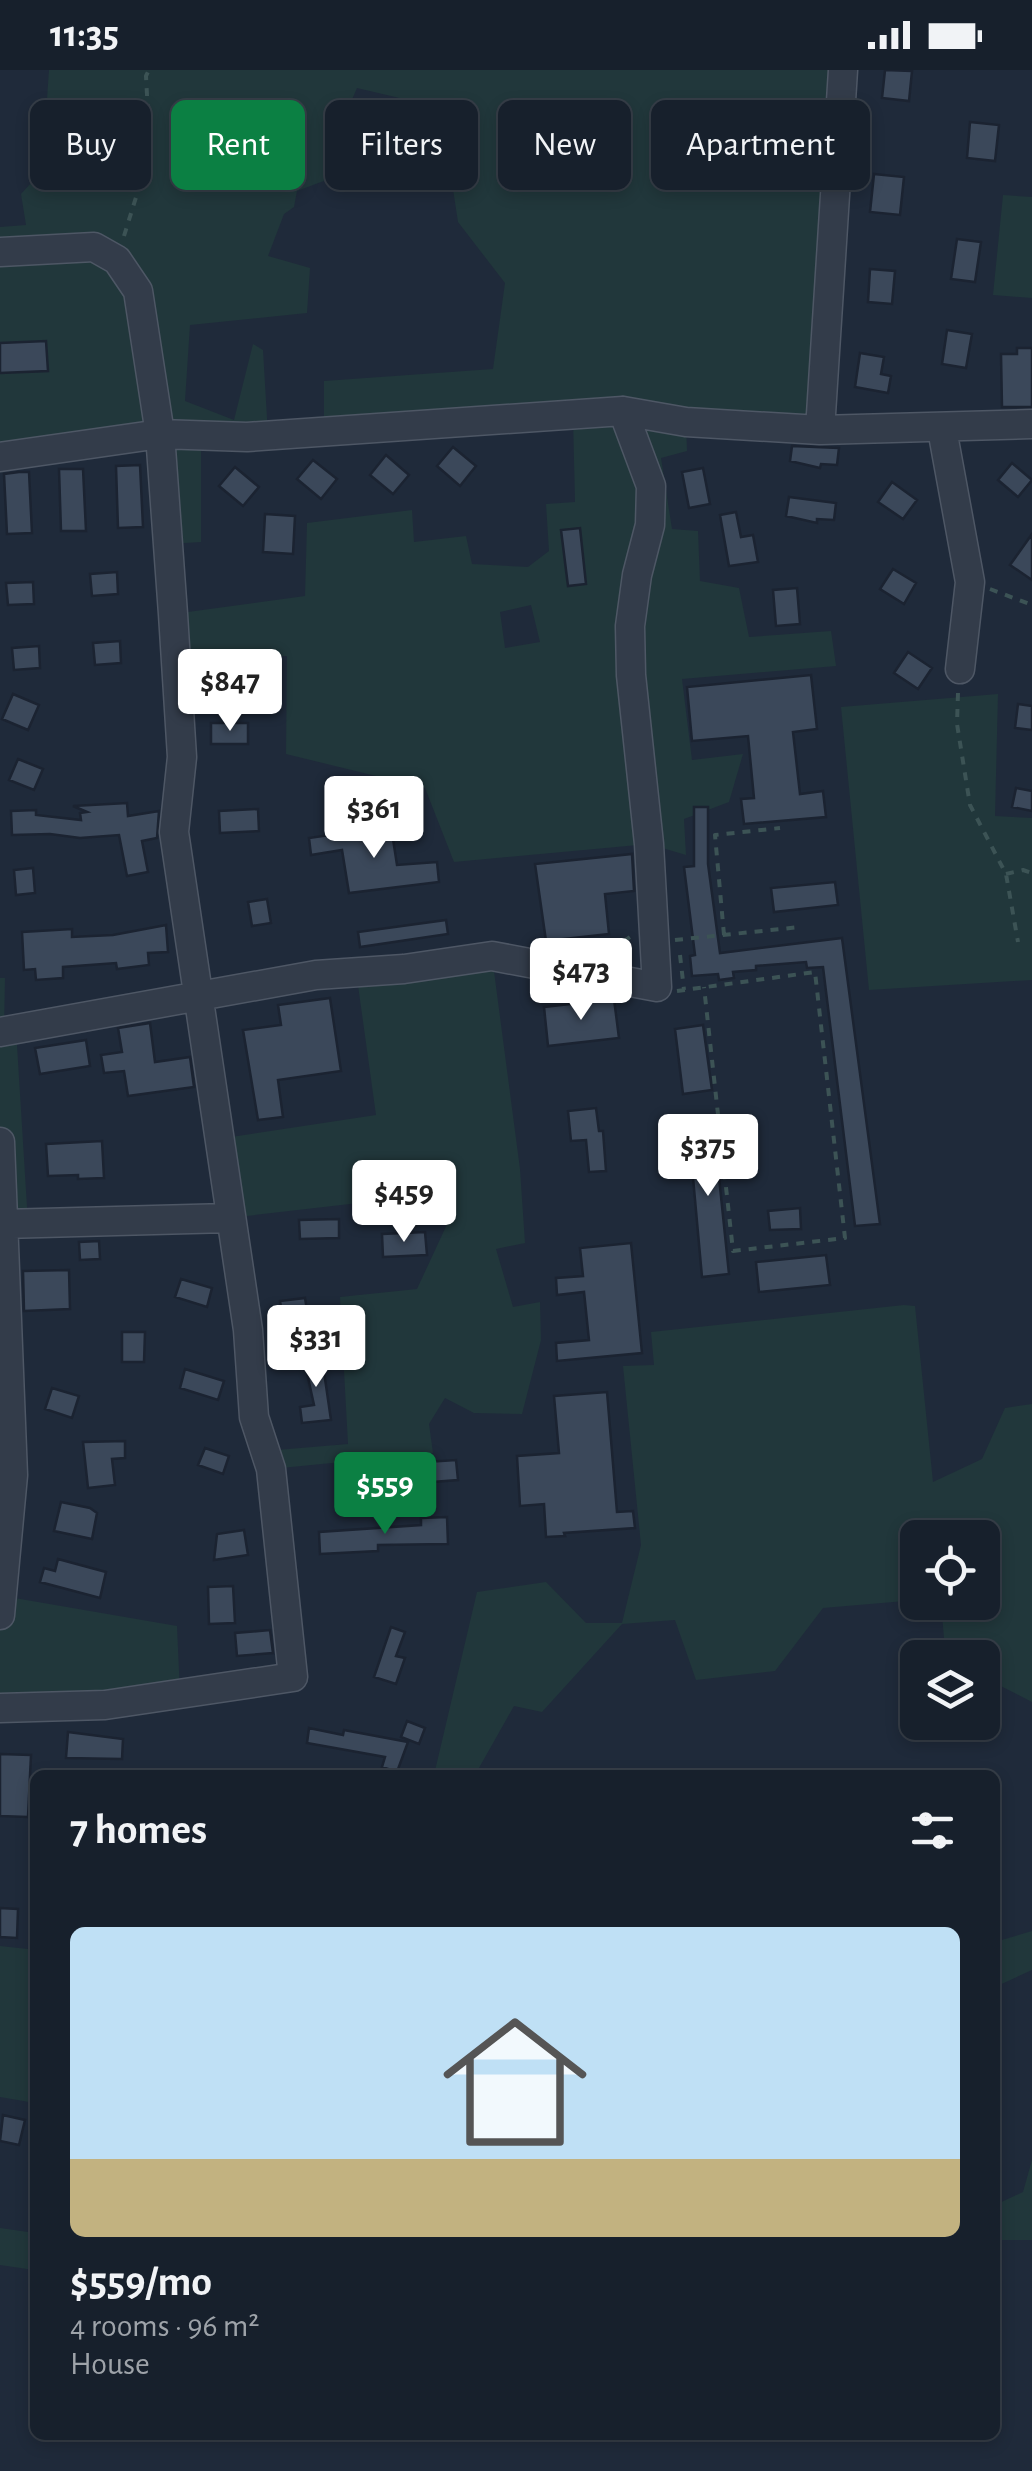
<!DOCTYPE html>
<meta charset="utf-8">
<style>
:root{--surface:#17202c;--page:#202834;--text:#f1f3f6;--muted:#9ea3a9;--line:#363e48;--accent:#0b8043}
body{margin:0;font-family:"Alegreya Sans",sans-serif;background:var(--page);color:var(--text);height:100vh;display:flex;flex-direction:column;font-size:38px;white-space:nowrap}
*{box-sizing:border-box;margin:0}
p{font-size:32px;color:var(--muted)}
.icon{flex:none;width:55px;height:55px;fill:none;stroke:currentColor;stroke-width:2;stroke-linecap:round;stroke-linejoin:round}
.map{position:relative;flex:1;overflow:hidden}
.panel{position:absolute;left:30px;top:1700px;width:970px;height:670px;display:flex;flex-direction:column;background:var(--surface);border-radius:15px;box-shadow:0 5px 15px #0003,0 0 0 2px var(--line)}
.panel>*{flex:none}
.guide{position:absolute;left:30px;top:30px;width:972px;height:90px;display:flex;gap:20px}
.tools{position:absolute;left:900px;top:1450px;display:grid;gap:20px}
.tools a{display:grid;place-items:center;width:100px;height:100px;border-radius:15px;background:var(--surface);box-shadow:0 5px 15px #0003,0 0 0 2px var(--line);font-size:50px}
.price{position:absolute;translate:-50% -85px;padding:0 22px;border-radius:10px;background:#fff;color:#222;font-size:32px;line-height:65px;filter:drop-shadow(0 2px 5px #0008)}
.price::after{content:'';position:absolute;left:50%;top:60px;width:30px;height:22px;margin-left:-15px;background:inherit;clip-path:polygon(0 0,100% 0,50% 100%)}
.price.current{background:var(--accent);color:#fff}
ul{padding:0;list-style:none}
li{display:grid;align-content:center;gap:20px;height:530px;padding:0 40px}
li+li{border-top:2px solid var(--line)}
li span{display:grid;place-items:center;height:310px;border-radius:15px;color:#555}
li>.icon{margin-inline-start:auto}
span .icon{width:180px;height:180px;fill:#fffc;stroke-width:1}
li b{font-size:42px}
h2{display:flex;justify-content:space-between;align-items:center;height:120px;padding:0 40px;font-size:42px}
.chip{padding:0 35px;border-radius:15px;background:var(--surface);box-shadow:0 5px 15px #0003,0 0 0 2px var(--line);font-size:35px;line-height:90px}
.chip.current{background:var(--accent);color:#fff}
.status{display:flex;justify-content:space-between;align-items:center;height:70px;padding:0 50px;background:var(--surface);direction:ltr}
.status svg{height:28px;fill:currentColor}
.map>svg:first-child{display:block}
</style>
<div class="status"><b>11:35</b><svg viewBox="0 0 49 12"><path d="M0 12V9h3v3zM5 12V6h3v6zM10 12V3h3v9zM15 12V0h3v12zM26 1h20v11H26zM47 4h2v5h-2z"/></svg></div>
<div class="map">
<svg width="1032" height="2401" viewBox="0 0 1032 2401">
<rect width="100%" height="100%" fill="#1f2a3a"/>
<path fill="#21373b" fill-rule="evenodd" d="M49,0H843L820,360L686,353L687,381L661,388L672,459L698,461L700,511L739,518L749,567L831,561L836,596L682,609L692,690L743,684L729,732L684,749L686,785L649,774L454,792L425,718L286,684L287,586L176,587L173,544L305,526L307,453L412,440L414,472L466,466L472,494L528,497L549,481L546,434L575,432L573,347L324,362V311L493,299L505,213L458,152L452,113L474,39L442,29L436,62H412L408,30L357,18L344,48L359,64L345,103L297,121L294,137L284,144L268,186L310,198L307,243L190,255L185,331L234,350L253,274L263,280L268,365L201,366V472L168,474L160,364L0,387V157L26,155L21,124L42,101ZM531,535L540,572L505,578L500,542Z
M1003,125L1032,127V228L993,225Z
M998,624L995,746L1032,748V910L869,920L841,637Z
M492,886L520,1099L525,1173L496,1179L513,1237L540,1232L541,1270L522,1344L474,1343L445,1328L429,1354L433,1383L271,1399L265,1381L348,1374L340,1227L417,1219L449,1150L411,1127L229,1148L218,1069L376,1045L356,901Z
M0,908H5L4,960L16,959L28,1153L4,1154L3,1526L177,1556L180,1624L0,1638Z
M904,1235L915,1236L933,1412L982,1389L1005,1338L1032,1334V1632L983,1607L982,1588L955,1587L945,1580L941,1533L982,1532V1468H918L917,1530L823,1538L775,1601L696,1610L675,1550L622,1554L542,1642L514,1636L475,1705H434L477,1522L546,1512L586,1553H622L641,1475L623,1296L654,1295L651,1262Z
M35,1860V2033L0,2027V1876L28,1879Z
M1032,1861V1900L995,1917V1872Z
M1032,2090V2170H995V2135L1023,2122Z
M0,2158L35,2163L34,2200L0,2195Z"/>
<path fill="#3b485a" stroke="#1b2331" stroke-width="2.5" d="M885,0L912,1L909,31L882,28Z
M970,52L999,55L995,91L967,88Z
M874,104L904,107L900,145L870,142Z
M957,169L981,172L975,212L951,209Z
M870,199L895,201L892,234L868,232Z
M947,260L972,264L966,298L942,294Z
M46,271L48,301L0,303V273Z
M1017,278H1032V337H1002L1001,284H1017Z
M860,283L884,287L881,304L891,306L888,323L855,317Z
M792,376L839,378L837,395L821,394L820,398L790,391Z
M453,377L476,396L460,416L437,396Z
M386,385L409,405L393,424L370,405Z
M313,390L337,409L321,429L297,409Z
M1012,393L1032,410L1018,427L998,410Z
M140,395L143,457L118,458L116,396Z
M235,397L259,417L243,436L219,416Z
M703,398L710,434L689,438L682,402Z
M59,399H83L86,461H61Z
M19,402H29L32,463L7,464L4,404Z
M892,412L917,430L903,449L878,432Z
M789,427L836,433L834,450L817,449V453L786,446Z
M736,442L741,467L753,465L758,492L729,496L720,445Z
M265,444L295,446L293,484L263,482Z
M580,458L586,514L568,516L561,460Z
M1032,464V510L1010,495Z
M893,499L916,513L904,534L880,519Z
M117,502L118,524L92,526L90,504Z
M33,512L34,534L8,535L6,513Z
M797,518L800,554L776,556L773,520Z
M120,571L121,593L95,595L93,573Z
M39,576L40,598L14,600L12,578Z
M908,582L932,598L918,619L894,603Z
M215,593L252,595L250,618L213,615Z
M811,605L817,659L793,662L800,724L823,721L826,747L744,754L741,729L754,728L748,666L692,671L687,617Z
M13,624L39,635L28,660L2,649Z
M1018,634L1032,636V660L1015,658Z
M211,653H248V674H211Z
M18,689L43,699L34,720L9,710Z
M1016,718L1032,721V741L1012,737Z
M127,733L128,746L159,741L157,768L142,771L148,802L127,806L119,765L80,768L50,764L12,765L11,741L36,740V745L81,750L80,743L87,742L73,736Z
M694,737H708V794L720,883L842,868L880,1154L855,1156L823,897L807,898L806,892L756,896V900L733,902L734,908L719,910L718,904L692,906L690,886L695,885L684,797L694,796Z
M258,739L259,761L220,763L219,741Z
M391,756L397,795L437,792L439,812L349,823L342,780L311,785L309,768Z
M632,784L634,821L605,824L609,864L546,871L535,794Z
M33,798L35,823L16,825L14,800Z
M835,812L838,835L774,842L771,818Z
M267,829L271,853L252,856L248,832Z
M446,850L448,864L360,877L358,862Z
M166,855L168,882L148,883L149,895L117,899L116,893L63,897V908L36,910L35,899L24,900L22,862L72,859V867L113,865Z
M330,928L341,1001L278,1010L283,1047L258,1050L243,960L281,955L278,935Z
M614,929L619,968L548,976L544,937Z
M150,953L155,992L190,987L194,1017L128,1026L124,1001L104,1003L101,985L122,982L118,958Z
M703,955L712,1020L683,1024L675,959Z
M86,970L90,996L40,1004L35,978Z
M596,1038L599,1061H603L606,1101L589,1102L586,1070L571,1071L568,1041Z
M713,1049L729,1204L702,1207L688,1052Z
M102,1071L104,1108L78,1109V1105L48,1106L46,1074Z
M800,1138L801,1159L770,1160L768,1141Z
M339,1149V1168L300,1169L299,1150Z
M425,1162L427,1185L383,1187L382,1164Z
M99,1171L100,1189L80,1190L79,1172Z
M631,1173L642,1283L557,1291L556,1273L589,1270L584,1222L557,1225L556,1208L583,1206L580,1178Z
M826,1185L830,1215L759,1222L756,1192Z
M69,1200L70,1239L24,1241L23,1201Z
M181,1209L212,1218L207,1237L175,1227Z
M305,1228L309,1252L284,1256L280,1231Z
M122,1262H145L144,1292H122Z
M321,1281L331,1350L302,1353L300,1337L314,1335L303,1285Z
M185,1299L224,1311L218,1330L180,1318Z
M52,1318L79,1326L72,1348L45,1339Z
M607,1322L617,1442L633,1441L635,1458L564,1463L565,1466L546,1467L544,1434L520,1436L517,1386L559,1383L554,1326Z
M125,1371V1388L112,1389L115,1415L88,1418L83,1372Z
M205,1378L229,1386L223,1404L198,1395Z
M456,1390L458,1410L367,1417L366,1396Z
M61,1432L90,1438L97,1443L92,1469L54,1461Z
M447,1447L448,1474L378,1475V1481L320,1484L319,1462L421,1455V1448Z
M244,1460L248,1485L214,1490L217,1464Z
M58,1489L106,1502L100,1528L40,1512L44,1498L55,1501Z
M233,1516L235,1553L209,1554L208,1517Z
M391,1557L405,1562L396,1586L405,1588L396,1614L374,1607Z
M270,1560L273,1583L237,1586L235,1563Z
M407,1651L425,1658L419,1674L401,1667Z
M309,1658L343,1665L344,1660L408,1672L397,1702L382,1697L385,1687L307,1673Z
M68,1662L123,1669L122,1689L66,1688Z
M0,1684L31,1685L28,1747L0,1746Z
M0,1838L18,1839L17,1868L0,1867Z
M3,2045L25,2050L19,2075L0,2071Z"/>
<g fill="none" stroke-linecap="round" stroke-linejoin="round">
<defs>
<path id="minor" d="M0,182L94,177L117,190L138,221L160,364L173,544L182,687L174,762L248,1260L254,1347L271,1399L293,1607L105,1635L0,1638
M942,359L970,512L960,599
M820,360L843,0
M0,387L160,364L247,367L623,341L686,352L820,360L1032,354
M0,962L316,905L404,899L492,886L657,917L649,774L631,605L630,556L637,505L650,455L651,416L623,341
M0,1072L13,1405L0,1545
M3,1154L229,1148"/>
</defs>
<use href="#minor" stroke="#4e5765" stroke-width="31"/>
<path stroke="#3c5355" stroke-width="4" stroke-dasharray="8 8" stroke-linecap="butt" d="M124,166L150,82L146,6L149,0
M990,519L1032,535
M958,623L957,654L970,735L1006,804L1018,872
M1006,804L1023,800L1032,803
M724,865L715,765L780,758
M675,870L800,857
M576,878L621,873L630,867
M680,885L684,920
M677,921L815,902L845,1168L733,1181L704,917"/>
<use href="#minor" stroke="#333c4a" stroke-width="28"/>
</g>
</svg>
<div class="tools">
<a><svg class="icon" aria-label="locate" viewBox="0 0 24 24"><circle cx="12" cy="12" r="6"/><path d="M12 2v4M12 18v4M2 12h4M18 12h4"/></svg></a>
<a><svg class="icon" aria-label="layers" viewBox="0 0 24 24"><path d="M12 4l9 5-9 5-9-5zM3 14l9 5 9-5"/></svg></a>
</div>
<b class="price" style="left:230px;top:664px">$847</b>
<b class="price" style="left:374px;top:791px">$361</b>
<b class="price" style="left:581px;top:953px">$473</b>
<b class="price" style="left:708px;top:1129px">$375</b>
<b class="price" style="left:404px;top:1175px">$459</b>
<b class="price" style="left:316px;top:1320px">$331</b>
<b class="price current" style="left:385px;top:1467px">$559</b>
<div class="guide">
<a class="chip">Buy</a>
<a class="chip current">Rent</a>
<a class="chip">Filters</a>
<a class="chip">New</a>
<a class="chip">Apartment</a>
</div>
<section class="panel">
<h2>7 homes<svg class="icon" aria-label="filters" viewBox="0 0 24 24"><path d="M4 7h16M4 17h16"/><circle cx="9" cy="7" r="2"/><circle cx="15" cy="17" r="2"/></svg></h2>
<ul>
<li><span style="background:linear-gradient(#bfe0f5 75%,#c2b280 0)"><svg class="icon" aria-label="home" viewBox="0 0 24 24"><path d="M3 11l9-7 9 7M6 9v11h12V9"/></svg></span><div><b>$559/mo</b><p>4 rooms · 96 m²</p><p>House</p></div></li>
</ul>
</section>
</div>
